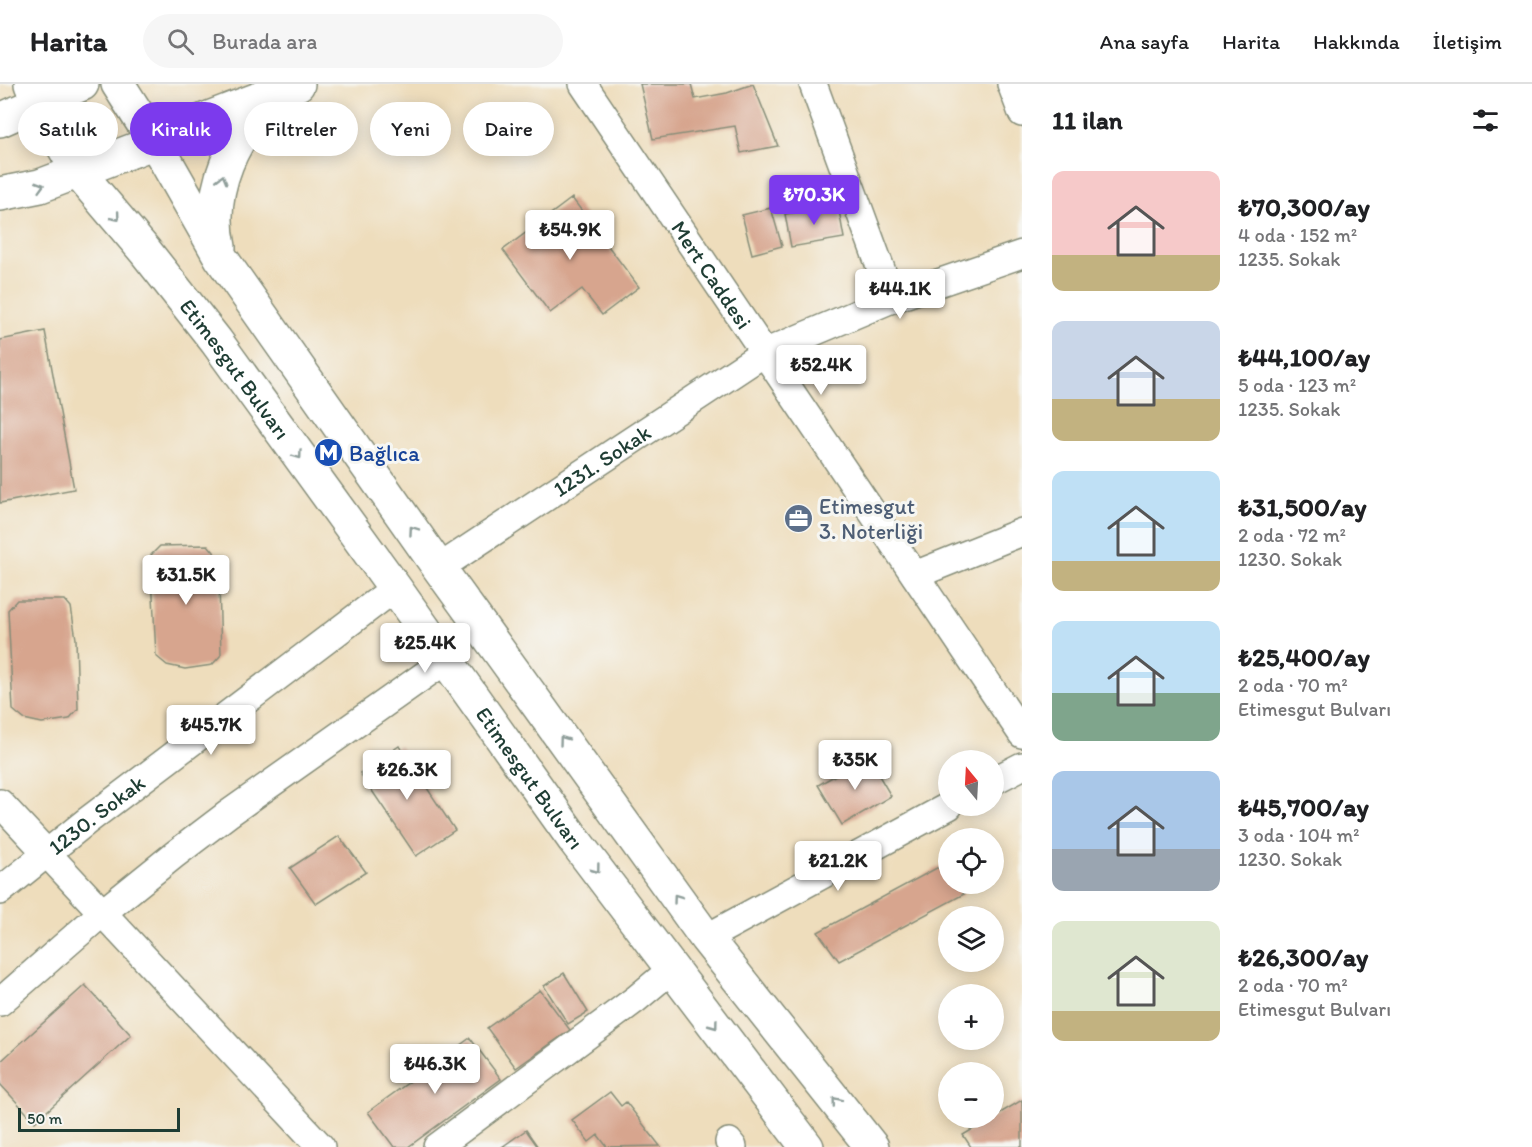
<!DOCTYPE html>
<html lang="tr">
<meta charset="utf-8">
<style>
:root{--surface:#fff;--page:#f6f6f6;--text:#202124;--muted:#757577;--line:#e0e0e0;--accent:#7c3aed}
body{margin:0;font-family:Itim,sans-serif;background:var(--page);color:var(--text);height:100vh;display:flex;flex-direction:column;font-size:22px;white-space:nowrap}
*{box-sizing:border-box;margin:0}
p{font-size:20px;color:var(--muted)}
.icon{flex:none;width:33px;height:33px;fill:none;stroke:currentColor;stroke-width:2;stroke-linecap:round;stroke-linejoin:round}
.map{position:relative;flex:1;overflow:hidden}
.sheet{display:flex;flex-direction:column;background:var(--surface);width:510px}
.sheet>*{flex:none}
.banner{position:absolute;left:18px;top:18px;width:570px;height:54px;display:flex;gap:12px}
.needle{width:39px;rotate:342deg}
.fabs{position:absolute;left:938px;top:666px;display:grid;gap:12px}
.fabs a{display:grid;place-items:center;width:66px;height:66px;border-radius:50%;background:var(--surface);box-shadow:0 3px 15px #0003;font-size:30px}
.scale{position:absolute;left:18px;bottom:15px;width:162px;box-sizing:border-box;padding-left:6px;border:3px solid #1f3d34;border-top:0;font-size:16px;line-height:21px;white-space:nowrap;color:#1f3d34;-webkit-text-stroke:4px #f6f6f2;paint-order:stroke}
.price{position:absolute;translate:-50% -51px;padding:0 14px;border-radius:6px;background:#fff;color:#222;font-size:20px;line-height:39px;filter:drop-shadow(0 2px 3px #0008)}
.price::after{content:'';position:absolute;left:50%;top:36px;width:18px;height:14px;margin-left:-9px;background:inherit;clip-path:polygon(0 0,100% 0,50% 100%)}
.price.current{background:var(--accent);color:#fff}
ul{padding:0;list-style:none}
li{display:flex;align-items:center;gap:18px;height:150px;padding:0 30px}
li span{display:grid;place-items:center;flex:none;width:168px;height:120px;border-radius:12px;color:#555}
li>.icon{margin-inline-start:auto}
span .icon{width:72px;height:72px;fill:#fffc;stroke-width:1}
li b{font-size:26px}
h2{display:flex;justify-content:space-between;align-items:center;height:72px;padding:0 30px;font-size:26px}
.tag{padding:0 21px;border-radius:27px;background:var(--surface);box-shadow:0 3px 15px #0003;font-size:21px;line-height:54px}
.tag.current{background:var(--accent);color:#fff}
header{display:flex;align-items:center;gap:36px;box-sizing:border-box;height:84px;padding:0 30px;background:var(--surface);border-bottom:2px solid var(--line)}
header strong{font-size:28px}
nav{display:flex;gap:33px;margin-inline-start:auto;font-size:21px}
.search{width:420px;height:54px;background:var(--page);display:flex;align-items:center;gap:15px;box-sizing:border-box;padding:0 21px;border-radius:33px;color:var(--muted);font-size:22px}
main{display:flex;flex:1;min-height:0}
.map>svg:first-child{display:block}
</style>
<header>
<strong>Harita</strong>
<div class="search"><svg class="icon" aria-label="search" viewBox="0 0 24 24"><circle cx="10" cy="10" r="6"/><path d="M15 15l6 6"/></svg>Burada ara</div>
<nav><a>Ana sayfa</a><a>Harita</a><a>Hakkında</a><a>İletişim</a></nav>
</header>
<main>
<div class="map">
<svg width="1022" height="1063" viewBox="0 0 1022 1063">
<rect width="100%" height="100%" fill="#f6f6f2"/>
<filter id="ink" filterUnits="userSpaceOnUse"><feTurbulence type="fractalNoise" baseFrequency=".0167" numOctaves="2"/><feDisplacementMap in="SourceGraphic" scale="12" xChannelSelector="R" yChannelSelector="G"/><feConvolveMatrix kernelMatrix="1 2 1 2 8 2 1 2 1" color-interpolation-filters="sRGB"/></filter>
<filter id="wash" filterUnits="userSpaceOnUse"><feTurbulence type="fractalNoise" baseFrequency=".008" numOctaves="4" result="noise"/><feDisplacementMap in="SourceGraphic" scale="24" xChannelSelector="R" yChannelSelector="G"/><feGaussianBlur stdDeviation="1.35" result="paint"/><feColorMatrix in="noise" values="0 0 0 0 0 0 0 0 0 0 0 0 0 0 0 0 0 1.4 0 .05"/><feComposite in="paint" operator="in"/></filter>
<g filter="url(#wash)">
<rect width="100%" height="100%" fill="#eeddbc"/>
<g id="blocks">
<path fill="#d7a58e" d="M640,0H691L695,15L727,9L753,0L778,62L741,69L735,42L653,55Z
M572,114L639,203L602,231L582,205L550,229L503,166Z
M838,121L844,154L791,163L785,130Z
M771,124L782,162L752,170L742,131Z
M45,247L74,405L0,419V256Z
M208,461L214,468L219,500L221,571L212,581L185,585L167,581L156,572L151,471L160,462Z
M17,516H65L71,523L76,555L78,625L69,635L42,639L24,635L13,626L8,526Z
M399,662L455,746L416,772L360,689Z
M868,673L891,712L842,741L818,701Z
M339,752L366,788L316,820L290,784Z
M946,779L948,782V800H958L964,810L839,877L818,848Z
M564,889L588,928L568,940L544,902Z
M85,901L131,951L35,1038L0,1000V978Z
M540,906L570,946L516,984L487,944Z
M470,954L501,995L408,1063H394L368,1028Z
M610,1008L621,1022L626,1018L660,1062L607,1063L598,1051L589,1058L572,1036Z
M1022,1016V1063H971L963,1051Z
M526,1046L538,1063H502Z"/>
</g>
</g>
<g filter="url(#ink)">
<use href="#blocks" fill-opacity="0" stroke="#868d78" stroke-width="1.5"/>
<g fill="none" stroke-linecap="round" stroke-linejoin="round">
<defs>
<g id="minor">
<path id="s1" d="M583,0L1022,650"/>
<path d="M813,0L892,215"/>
<path d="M1011,0L1022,29"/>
<path id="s2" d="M439,484L764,269L892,215L1022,170"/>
<path d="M915,491L1022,448"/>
<path d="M993,697L1022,682"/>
<path d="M0,719L321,1063"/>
<path id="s3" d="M0,807L87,737L395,504"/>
<path d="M706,854L949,722"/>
<path d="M0,918L102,829L174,771L228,730L446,576"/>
<path d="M729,1058L733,1063"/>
<path d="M437,1063L636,915L672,885"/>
</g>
<g id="major">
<path id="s4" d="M31,0L39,19L78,88L145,167L216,257L395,504L575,757L807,1063"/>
<path d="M118,0L155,58L221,174L439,484L706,854L872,1063"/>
<path d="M0,36L82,0"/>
<path d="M0,110L40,102L155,58L209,34L298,0"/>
<path d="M219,163C207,107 232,47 278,13"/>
</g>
</defs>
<use href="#minor" stroke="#868d78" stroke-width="30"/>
<use href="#major" stroke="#868d78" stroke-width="36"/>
<use href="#minor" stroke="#fff" stroke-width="27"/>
<use href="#major" stroke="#fff" stroke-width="33"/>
</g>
<defs><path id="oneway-chevron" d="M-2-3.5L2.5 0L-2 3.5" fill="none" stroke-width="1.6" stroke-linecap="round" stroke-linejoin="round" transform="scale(1.5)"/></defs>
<g stroke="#8f9e9a">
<use href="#oneway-chevron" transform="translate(222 95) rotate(-75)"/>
<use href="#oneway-chevron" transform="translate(40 102) rotate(-16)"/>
<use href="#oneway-chevron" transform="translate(116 133) rotate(50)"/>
<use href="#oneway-chevron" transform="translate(298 371) rotate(54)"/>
<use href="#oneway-chevron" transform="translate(413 446) rotate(-125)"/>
<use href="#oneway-chevron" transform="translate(563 656) rotate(-126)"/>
<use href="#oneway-chevron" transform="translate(596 785) rotate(53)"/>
<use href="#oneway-chevron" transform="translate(677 814) rotate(-126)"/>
<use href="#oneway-chevron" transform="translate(714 941) rotate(53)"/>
<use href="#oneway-chevron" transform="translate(836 1017) rotate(-129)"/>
</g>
</g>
<defs>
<symbol id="metro-disc" viewBox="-11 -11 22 22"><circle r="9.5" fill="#1a4fb4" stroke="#f6f6f2"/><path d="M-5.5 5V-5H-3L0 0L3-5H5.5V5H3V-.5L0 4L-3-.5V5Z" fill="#fff"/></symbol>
<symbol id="office-disc" viewBox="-11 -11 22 22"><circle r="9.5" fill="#5c6f8a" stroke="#f6f6f2"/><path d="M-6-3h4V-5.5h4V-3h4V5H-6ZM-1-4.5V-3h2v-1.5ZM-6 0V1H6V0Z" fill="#fff"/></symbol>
</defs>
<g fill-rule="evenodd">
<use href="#metro-disc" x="312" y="352" width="33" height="33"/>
<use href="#office-disc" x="782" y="418" width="33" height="33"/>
</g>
<g text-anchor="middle" stroke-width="6" stroke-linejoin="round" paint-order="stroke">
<g font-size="22" fill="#1f3d34" stroke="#f6f6f2">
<text dy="8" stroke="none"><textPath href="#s1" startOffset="230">Mert Caddesi</textPath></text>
<text dy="8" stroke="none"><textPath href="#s4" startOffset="352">Etimesgut Bulvarı</textPath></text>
<text dy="8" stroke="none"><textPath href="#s2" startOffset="195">1231. Sokak</textPath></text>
<text dy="8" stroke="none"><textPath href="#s4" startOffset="856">Etimesgut Bulvarı</textPath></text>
<text dy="8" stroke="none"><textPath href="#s3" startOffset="123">1230. Sokak</textPath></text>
</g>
<g font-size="22" fill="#164399" stroke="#f6f6f2" text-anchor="start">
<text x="349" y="377">Bağlıca</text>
</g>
<g font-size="22" fill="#4e5e75" stroke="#f6f6f2" text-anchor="start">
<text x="819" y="430">Etimesgut<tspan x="819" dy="25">3. Noterliği</tspan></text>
</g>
</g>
</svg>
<div class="fabs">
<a><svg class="needle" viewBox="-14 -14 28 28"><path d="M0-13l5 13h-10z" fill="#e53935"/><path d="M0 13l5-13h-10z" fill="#757577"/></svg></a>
<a><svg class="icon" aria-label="locate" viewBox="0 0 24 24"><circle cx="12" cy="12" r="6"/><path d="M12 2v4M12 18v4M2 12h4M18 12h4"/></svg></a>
<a><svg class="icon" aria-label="layers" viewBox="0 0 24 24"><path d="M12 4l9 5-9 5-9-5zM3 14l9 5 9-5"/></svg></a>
<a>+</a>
<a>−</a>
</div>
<div class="scale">50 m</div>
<b class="price current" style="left:814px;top:142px">₺70.3K</b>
<b class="price" style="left:570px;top:177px">₺54.9K</b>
<b class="price" style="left:900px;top:236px">₺44.1K</b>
<b class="price" style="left:821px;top:312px">₺52.4K</b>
<b class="price" style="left:186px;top:522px">₺31.5K</b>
<b class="price" style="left:425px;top:590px">₺25.4K</b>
<b class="price" style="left:211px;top:672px">₺45.7K</b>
<b class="price" style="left:855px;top:707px">₺35K</b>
<b class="price" style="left:407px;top:717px">₺26.3K</b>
<b class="price" style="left:838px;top:808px">₺21.2K</b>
<b class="price" style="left:435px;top:1011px">₺46.3K</b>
<div class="banner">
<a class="tag">Satılık</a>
<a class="tag current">Kiralık</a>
<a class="tag">Filtreler</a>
<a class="tag">Yeni</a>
<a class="tag">Daire</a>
</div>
</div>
<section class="sheet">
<h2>11 ilan<svg class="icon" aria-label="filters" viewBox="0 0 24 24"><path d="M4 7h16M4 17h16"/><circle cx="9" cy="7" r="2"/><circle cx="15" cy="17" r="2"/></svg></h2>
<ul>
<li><span style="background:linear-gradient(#f6c9c9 70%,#c2b280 0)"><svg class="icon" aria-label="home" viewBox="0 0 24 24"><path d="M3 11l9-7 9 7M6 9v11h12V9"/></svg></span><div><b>₺70,300/ay</b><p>4 oda · 152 m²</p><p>1235. Sokak</p></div></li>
<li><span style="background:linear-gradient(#c9d6e8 65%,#c2b280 0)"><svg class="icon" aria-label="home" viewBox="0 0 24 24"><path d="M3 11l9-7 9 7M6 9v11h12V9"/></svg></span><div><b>₺44,100/ay</b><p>5 oda · 123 m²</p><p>1235. Sokak</p></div></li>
<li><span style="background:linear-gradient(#bfe0f5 75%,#c2b280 0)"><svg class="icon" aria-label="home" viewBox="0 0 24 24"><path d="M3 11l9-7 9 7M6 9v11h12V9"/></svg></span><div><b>₺31,500/ay</b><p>2 oda · 72 m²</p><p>1230. Sokak</p></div></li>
<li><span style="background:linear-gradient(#bfe0f5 60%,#7fa58c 0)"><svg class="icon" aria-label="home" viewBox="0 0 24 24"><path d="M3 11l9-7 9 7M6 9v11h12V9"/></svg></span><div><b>₺25,400/ay</b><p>2 oda · 70 m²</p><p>Etimesgut Bulvarı</p></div></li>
<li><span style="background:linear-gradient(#a9c7e8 65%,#9aa5b1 0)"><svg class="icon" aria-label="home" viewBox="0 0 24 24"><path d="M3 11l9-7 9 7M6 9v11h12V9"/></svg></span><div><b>₺45,700/ay</b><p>3 oda · 104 m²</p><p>1230. Sokak</p></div></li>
<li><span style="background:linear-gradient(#dfe7d0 75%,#c2b280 0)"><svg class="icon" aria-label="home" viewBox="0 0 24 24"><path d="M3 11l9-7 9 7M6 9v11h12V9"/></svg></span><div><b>₺26,300/ay</b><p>2 oda · 70 m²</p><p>Etimesgut Bulvarı</p></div></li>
</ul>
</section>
</main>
